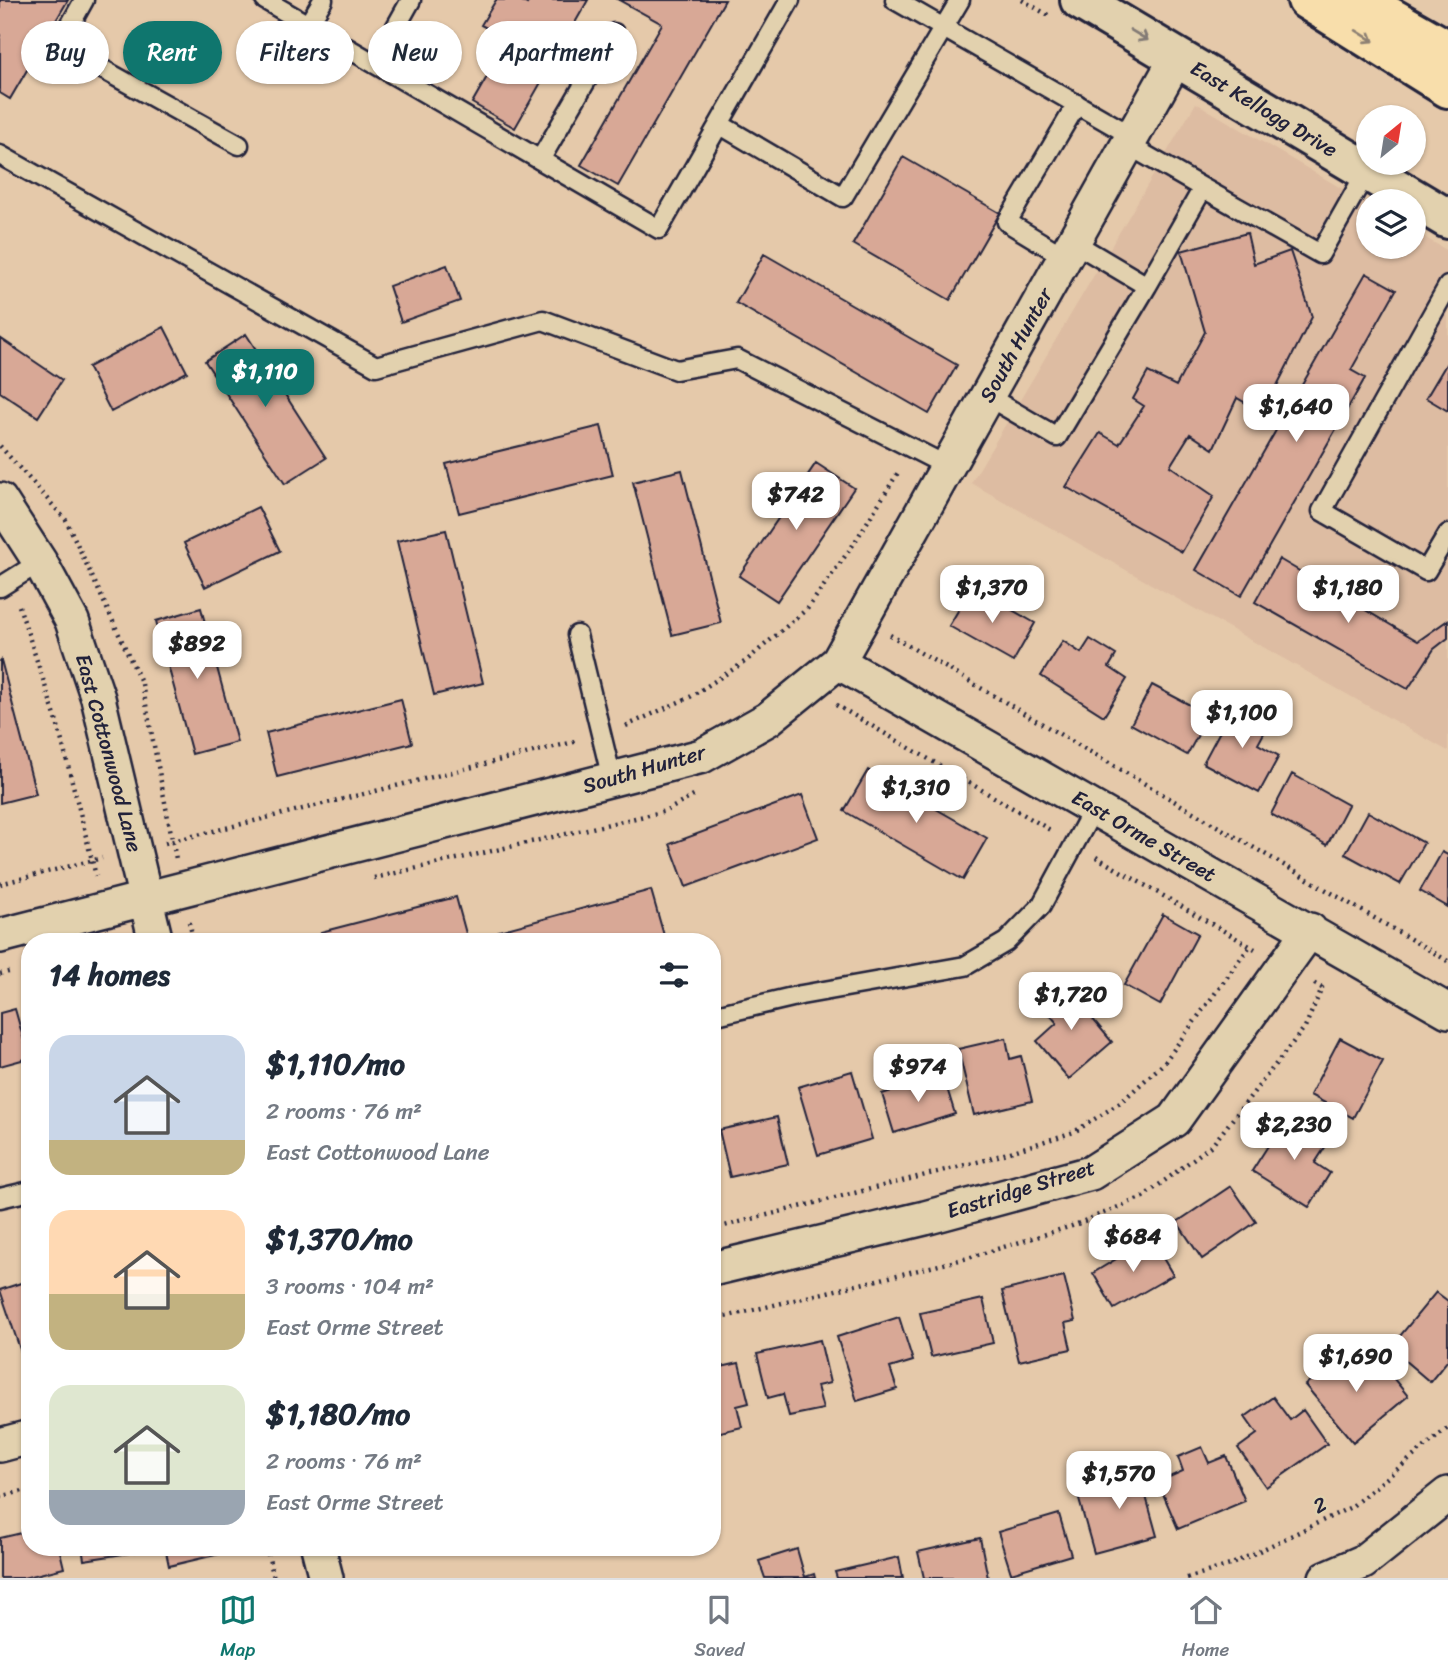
<!DOCTYPE html>
<meta charset="utf-8">
<style>
:root{--surface:#fff;--page:#f6f6f7;--text:#1f2937;--muted:#747a83;--line:#e0e1e3;--accent:#0f766e}
body{margin:0;font-family:Sriracha,sans-serif;background:var(--page);color:var(--text);height:100vh;display:flex;flex-direction:column;font-size:26px;white-space:nowrap}
*{box-sizing:border-box;margin:0}
p{font-size:23px;color:var(--muted)}
.icon{flex:none;width:38px;height:38px;fill:none;stroke:currentColor;stroke-width:2;stroke-linecap:round;stroke-linejoin:round}
.map{position:relative;flex:1;overflow:hidden}
.drawer{position:absolute;left:21px;top:933px;width:700px;height:623px;display:flex;flex-direction:column;background:var(--surface);border-radius:28px;box-shadow:0 2px 5px #0004}
.drawer>*{flex:none}
.banner{position:absolute;left:21px;top:21px;width:700px;height:63px;display:flex;gap:14px}
.needle{width:46px;rotate:30deg}
.tools{position:absolute;left:1356px;top:105px;display:grid;gap:14px}
.tools a{display:grid;place-items:center;width:70px;height:70px;border-radius:50%;background:var(--surface);box-shadow:0 2px 5px #0004;font-size:35px}
.price{position:absolute;translate:-50% -60px;padding:0 16px;border-radius:14px;background:#fff;color:#222;font-size:23px;line-height:46px;filter:drop-shadow(0 2px 4px #0008)}
.price::after{content:'';position:absolute;left:50%;top:42px;width:21px;height:16px;margin-left:-10px;background:inherit;clip-path:polygon(0 0,100% 0,50% 100%)}
.price.selected{background:var(--accent);color:#fff}
ul{padding:0;list-style:none}
li{display:flex;align-items:center;gap:21px;height:175px;padding:0 28px}
li span{display:grid;place-items:center;flex:none;width:196px;height:140px;border-radius:21px;color:#555}
li>.icon{margin-inline-start:auto}
span .icon{width:84px;height:84px;fill:#fffc;stroke-width:1}
li b{font-size:30px}
h2{display:flex;justify-content:space-between;align-items:center;height:84px;padding:0 28px;font-size:30px}
.tag{padding:0 24px;border-radius:32px;background:var(--surface);box-shadow:0 2px 5px #0004;font-size:24px;line-height:63px}
.tag.selected{background:var(--accent);color:#fff}
.tab-bar{display:flex;justify-content:space-around;align-items:center;height:98px;border-top:2px solid var(--line);background:var(--surface);font-size:19px;color:var(--muted)}
.tab-bar a{display:grid;justify-items:center;gap:4px}
.tab-bar .selected{color:var(--accent)}
.map>svg:first-child{display:block}
</style>
<div class="map">
<svg width="1448" height="1578" viewBox="0 0 1448 1578">
<rect width="100%" height="100%" fill="#e5c9aa"/>
<filter id="ink" filterUnits="userSpaceOnUse"><feTurbulence type="fractalNoise" baseFrequency=".0143" numOctaves="2"/><feDisplacementMap in="SourceGraphic" scale="14" xChannelSelector="R" yChannelSelector="G"/><feConvolveMatrix kernelMatrix="1 2 1 2 8 2 1 2 1" color-interpolation-filters="sRGB"/></filter>
<g filter="url(#ink)">
<path fill="#ddbca2" d="M1196,103L1368,204V247H1414V231L1448,251V751L971,483Z"/>
<path fill="#d8a896" stroke="#22223b" stroke-width="2" d="M0,0H68L10,99L0,93Z
M496,0H520L527,4L529,0H588L515,128L472,103L492,68L482,62L498,34L481,25Z
M619,0H725L618,186L581,165L662,24Z
M903,157L1000,213L950,300L853,244Z
M1247,233L1254,264L1290,251L1312,317L1263,413L1237,398L1213,449L1190,434L1170,466L1214,496L1182,552L1066,487L1100,433L1119,444L1144,406L1133,399L1148,372L1176,386L1205,332L1181,251Z
M764,254L957,365L929,414L736,303Z
M447,265L460,301L401,322L389,286Z
M1366,273L1396,290L1351,370L1365,378L1241,596L1196,570Z
M164,327L187,372L111,412L88,367Z
M246,334L326,458L285,484L205,361Z
M0,338L62,380L38,417L0,392Z
M1448,361V411L1426,398Z
M601,426L613,475L459,513L446,464Z
M816,463L854,488L777,601L739,576Z
M682,470L721,623L672,635L633,482Z
M258,507L280,551L205,587L184,543Z
M446,530L483,683L434,695L397,541Z
M1279,559L1418,641L1448,620V638L1434,649L1408,689L1255,602Z
M972,587L1035,623L1013,662L949,626Z
M201,608L237,742L192,754L156,621Z
M1090,639L1116,655L1109,667L1127,679L1104,716L1041,676L1063,641L1081,653Z
M1,660L36,794L0,803V661Z
M1152,685L1209,715L1187,755L1131,724Z
M401,699L412,743L277,777L266,733Z
M1235,703L1270,722L1258,744L1279,756L1259,793L1203,763Z
M868,770L987,838L963,880L844,811Z
M1292,774L1348,805L1327,845L1271,814Z
M802,795L818,838L686,887L670,844Z
M1368,812L1424,843L1400,884L1345,854Z
M1442,852L1448,855V907L1420,891Z
M651,890L665,939L654,942H501L499,931Z
M456,897L468,941L324,942L321,932Z
M1163,914L1198,934L1160,1005L1124,985Z
M1061,981L1112,1042L1069,1079L1037,1041L1057,1023L1037,1000Z
M15,1009L29,1058L0,1066V1013Z
M1006,1038L1010,1059L1021,1056L1032,1101L974,1115L958,1049Z
M1340,1038L1383,1061L1353,1118L1310,1095Z
M852,1071L872,1139L818,1155L798,1087Z
M943,1075L955,1114L894,1133L882,1094Z
M1287,1116L1329,1141L1315,1163L1330,1173L1309,1207L1252,1171Z
M777,1117L788,1164L730,1177L719,1130Z
M1231,1186L1256,1222L1202,1259L1177,1222Z
M1151,1238L1173,1275L1114,1309L1093,1273Z
M1064,1276L1075,1321L1065,1323L1071,1349L1019,1361L1002,1291Z
M30,1280V1350L21,1352L0,1290Z
M1436,1292L1448,1301V1360L1430,1382L1390,1348Z
M983,1299L993,1343L931,1357L920,1313Z
M899,1317L913,1361L890,1368L897,1389L857,1401L837,1337Z
M820,1340L830,1383L817,1386L823,1409L789,1416L783,1394L768,1398L757,1354Z
M1344,1352L1360,1371L1376,1357L1408,1396L1353,1442L1305,1385Z
M739,1363L749,1403L737,1406L742,1427L712,1434V1369Z
M1273,1397L1290,1420L1303,1410L1327,1444L1266,1487L1238,1448L1257,1434L1245,1417Z
M1202,1447L1209,1463L1226,1456L1245,1501L1178,1529L1158,1482L1183,1471L1178,1457Z
M1136,1460L1157,1536L1094,1553L1078,1496L1117,1485L1112,1467Z
M1059,1514L1071,1555L1011,1573L998,1532Z
M30,1531V1547H59L64,1568L23,1578H0V1538Z
M980,1538L988,1578H924L918,1552Z
M82,1547H142L143,1551L84,1560Z
M165,1547H231L232,1551L169,1566Z
M797,1549L805,1577L814,1574L815,1578H765L759,1561Z
M899,1557L903,1578H837L835,1572Z"/>
<g fill="none" stroke-linecap="round" stroke-linejoin="round">
<defs>
<path id="service" d="M84,0L59,45L239,145
M265,0L308,25L323,0
M895,0L1132,136
M308,25L659,229L790,0
M375,64L411,0
M719,124L843,197L960,0
M1128,145L1203,188L1147,286
M0,155L376,366L543,320L676,370L737,359L947,466
M540,160L614,33
M1203,188L1320,254L1367,171
M1065,257L1007,222L1077,104
M1448,286L1322,511L1426,571L1448,534
M987,396L1057,437L1147,286L1073,242
M0,587L40,562
M577,635L612,779
M712,1016L801,995L965,966L1006,942L1041,906L1094,808
M0,1198L30,1191"/>
<path id="minor" d="M0,500L40,562L72,621L98,698L156,942
M838,662L1448,1011
M0,936L702,756L768,719L838,662L1177,57
M712,1269L925,1218L1091,1173L1174,1120L1310,930
M0,1445L30,1437
M318,1547L326,1578
M1326,1578L1363,1562L1448,1494"/>
<path id="secondary" d="M1080,0L1448,219"/>
<path id="motorway" d="M1307,0L1448,88
M1360,0L1448,50"/>
</defs>
<use href="#service" stroke="#22223b" stroke-width="23"/>
<use href="#minor" stroke="#22223b" stroke-width="38"/>
<use href="#secondary" stroke="#22223b" stroke-width="44"/>
<use href="#motorway" stroke="#22223b" stroke-width="44"/>
<path stroke="#22223b" stroke-width="4.5" stroke-dasharray="2 5" stroke-linecap="butt" d="M1022,0L1048,15
M0,446L66,520L142,684L176,859
M19,606L57,722L96,876
M890,635L1448,961
M836,705L1052,831
M626,726L690,697L746,661L808,608L853,545L899,471
M165,843L578,741
M1096,857L1255,949
M374,878L666,811L697,794
M0,884L102,858
M189,922L194,942
M0,974L13,971
M712,1229L985,1160L1074,1132L1120,1103L1163,1064L1250,946
M712,1320L968,1258L1072,1226L1143,1197L1213,1144L1305,1027L1322,988L1311,982
M0,1497L30,1489
M266,1547L274,1578
M1187,1578L1230,1565L1351,1507L1448,1428"/>
<use href="#service" stroke="#e2d1ae" stroke-width="18"/>
<use href="#minor" stroke="#e2d1ae" stroke-width="33"/>
<use href="#secondary" stroke="#e2d1ae" stroke-width="38"/>
<use href="#motorway" stroke="#f8deab" stroke-width="38"/>
</g>
<defs><path id="oneway-shaft" d="M-6 0H5M1.5-3L5.5 0L1.5 3" fill="none" stroke-width="1.6" stroke-linecap="round" stroke-linejoin="round" transform="scale(1.75)"/></defs>
<use stroke="#827a74" href="#oneway-shaft" transform="translate(1139 35) rotate(31)"/>
<use stroke="#8d8073" href="#oneway-shaft" transform="translate(1365 36) rotate(32)"/>
</g>
<g text-anchor="middle" stroke-width="5" stroke-linejoin="round" paint-order="stroke">
<g font-size="21" fill="#22223b" stroke="#e2d1ae">
<text transform="translate(1264 109) rotate(31)" y="7">East Kellogg Drive</text>
<text transform="translate(1016 345) rotate(-61)" y="7">South Hunter</text>
<text transform="translate(109 753) rotate(75)" y="7">East Cottonwood Lane</text>
<text transform="translate(644 769) rotate(-16)" y="7">South Hunter</text>
<text transform="translate(1144 836) rotate(30)" y="7">East Orme Street</text>
<text transform="translate(1021 1189) rotate(-17)" y="7">Eastridge Street</text>
<text transform="translate(1320 1505) rotate(-26)" y="7">2</text>
</g>
</g>
</svg>
<div class="tools">
<a><svg class="needle" viewBox="-14 -14 28 28"><path d="M0-13l5 13h-10z" fill="#e53935"/><path d="M0 13l5-13h-10z" fill="#747a83"/></svg></a>
<a><svg class="icon" aria-label="layers" viewBox="0 0 24 24"><path d="M12 4l9 5-9 5-9-5zM3 14l9 5 9-5"/></svg></a>
</div>
<b class="price selected" style="left:265px;top:409px">$1,110</b>
<b class="price" style="left:1296px;top:444px">$1,640</b>
<b class="price" style="left:796px;top:532px">$742</b>
<b class="price" style="left:992px;top:625px">$1,370</b>
<b class="price" style="left:1348px;top:625px">$1,180</b>
<b class="price" style="left:197px;top:681px">$892</b>
<b class="price" style="left:1242px;top:750px">$1,100</b>
<b class="price" style="left:916px;top:825px">$1,310</b>
<b class="price" style="left:1071px;top:1032px">$1,720</b>
<b class="price" style="left:918px;top:1104px">$974</b>
<b class="price" style="left:1294px;top:1162px">$2,230</b>
<b class="price" style="left:1133px;top:1274px">$684</b>
<b class="price" style="left:1356px;top:1394px">$1,690</b>
<b class="price" style="left:1119px;top:1511px">$1,570</b>
<div class="banner">
<a class="tag">Buy</a>
<a class="tag selected">Rent</a>
<a class="tag">Filters</a>
<a class="tag">New</a>
<a class="tag">Apartment</a>
</div>
<section class="drawer">
<h2>14 homes<svg class="icon" aria-label="filters" viewBox="0 0 24 24"><path d="M4 7h16M4 17h16"/><circle cx="9" cy="7" r="2"/><circle cx="15" cy="17" r="2"/></svg></h2>
<ul>
<li><span style="background:linear-gradient(#c9d6e8 75%,#c2b280 0)"><svg class="icon" aria-label="home" viewBox="0 0 24 24"><path d="M3 11l9-7 9 7M6 9v11h12V9"/></svg></span><div><b>$1,110/mo</b><p>2 rooms · 76 m²</p><p>East Cottonwood Lane</p></div></li>
<li><span style="background:linear-gradient(#ffd9b3 60%,#c2b280 0)"><svg class="icon" aria-label="home" viewBox="0 0 24 24"><path d="M3 11l9-7 9 7M6 9v11h12V9"/></svg></span><div><b>$1,370/mo</b><p>3 rooms · 104 m²</p><p>East Orme Street</p></div></li>
<li><span style="background:linear-gradient(#dfe7d0 75%,#9aa5b1 0)"><svg class="icon" aria-label="home" viewBox="0 0 24 24"><path d="M3 11l9-7 9 7M6 9v11h12V9"/></svg></span><div><b>$1,180/mo</b><p>2 rooms · 76 m²</p><p>East Orme Street</p></div></li>
</ul>
</section>
</div>
<nav class="tab-bar">
<a class="selected"><svg class="icon" aria-label="map" viewBox="0 0 24 24"><path d="M3 6l6-2 6 2 6-2v14l-6 2-6-2-6 2zM9 4v14M15 6v14"/></svg>Map</a>
<a><svg class="icon" aria-label="saved" viewBox="0 0 24 24"><path d="M7 4h10v16l-5-4-5 4z"/></svg>Saved</a>
<a><svg class="icon" aria-label="home" viewBox="0 0 24 24"><path d="M3 11l9-7 9 7M6 9v11h12V9"/></svg>Home</a>
</nav>
